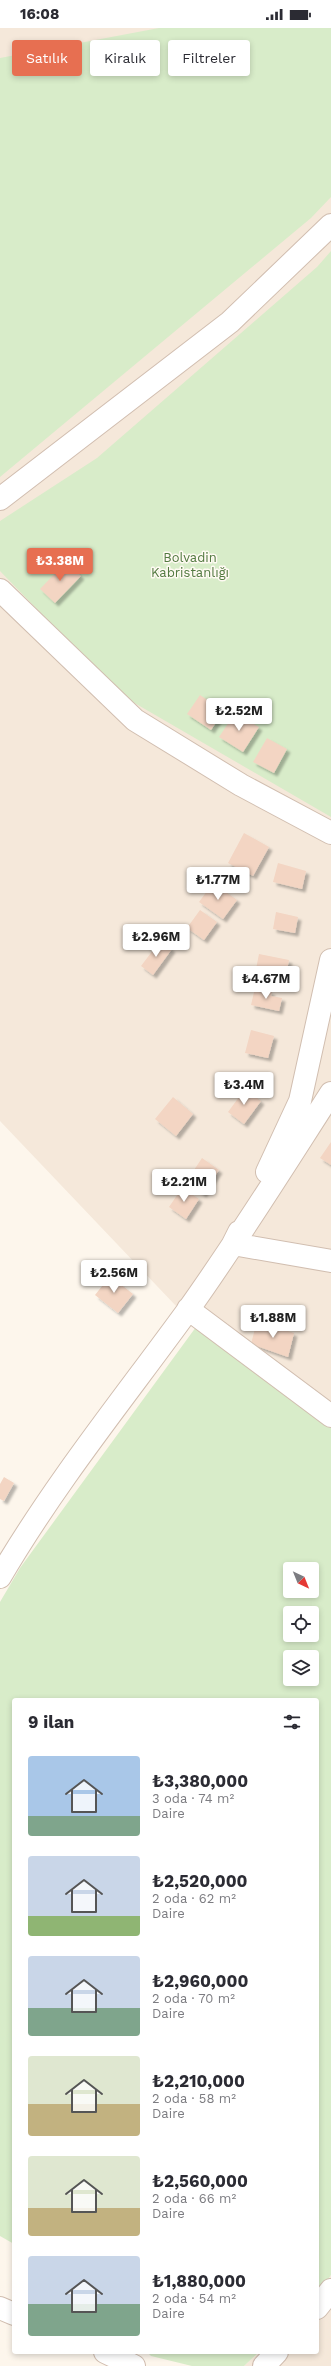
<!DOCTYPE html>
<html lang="tr">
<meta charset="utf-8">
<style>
:root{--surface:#fff;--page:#f2f2f3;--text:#2b2b33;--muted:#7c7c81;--accent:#e76f51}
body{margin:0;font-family:"Work Sans",sans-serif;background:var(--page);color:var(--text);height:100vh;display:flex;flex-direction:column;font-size:15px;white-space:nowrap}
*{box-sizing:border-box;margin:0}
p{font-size:13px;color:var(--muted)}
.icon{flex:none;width:22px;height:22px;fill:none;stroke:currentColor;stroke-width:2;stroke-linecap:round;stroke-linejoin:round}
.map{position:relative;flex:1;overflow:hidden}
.side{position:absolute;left:12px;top:1670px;width:307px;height:656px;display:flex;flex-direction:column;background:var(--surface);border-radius:4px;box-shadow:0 2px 6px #0003}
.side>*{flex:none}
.hud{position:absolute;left:12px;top:12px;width:307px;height:36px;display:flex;gap:8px}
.needle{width:26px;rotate:137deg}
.buttons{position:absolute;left:283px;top:1534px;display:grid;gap:8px}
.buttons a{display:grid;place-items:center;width:36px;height:36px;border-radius:4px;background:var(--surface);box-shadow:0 2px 6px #0003;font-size:20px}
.price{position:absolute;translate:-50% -34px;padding:0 9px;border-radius:4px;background:#fff;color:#222;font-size:13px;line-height:26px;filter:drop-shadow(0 1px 2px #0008)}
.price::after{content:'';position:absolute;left:50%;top:24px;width:12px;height:9px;margin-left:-6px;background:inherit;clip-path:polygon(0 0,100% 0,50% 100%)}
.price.on{background:var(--accent);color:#fff}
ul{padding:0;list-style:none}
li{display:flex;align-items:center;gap:12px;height:100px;padding:0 16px}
li span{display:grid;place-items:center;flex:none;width:112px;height:80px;border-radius:4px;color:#555}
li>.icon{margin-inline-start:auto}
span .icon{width:48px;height:48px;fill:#fffc;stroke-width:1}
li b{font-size:17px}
h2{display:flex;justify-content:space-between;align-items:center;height:48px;padding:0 16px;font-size:17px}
.pill{padding:0 14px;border-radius:4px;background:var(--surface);box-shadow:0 2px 6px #0003;font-size:14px;line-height:36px}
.pill.on{background:var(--accent);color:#fff}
.status{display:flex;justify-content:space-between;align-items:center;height:28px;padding:0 20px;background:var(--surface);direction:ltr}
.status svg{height:11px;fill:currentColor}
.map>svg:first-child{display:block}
</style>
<div class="status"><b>16:08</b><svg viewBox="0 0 49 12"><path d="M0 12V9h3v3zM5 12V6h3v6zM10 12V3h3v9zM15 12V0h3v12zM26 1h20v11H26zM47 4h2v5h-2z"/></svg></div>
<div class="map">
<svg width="331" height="2338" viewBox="0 0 331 2338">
<defs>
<filter id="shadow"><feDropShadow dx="3.5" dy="3.5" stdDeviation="1" flood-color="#0004"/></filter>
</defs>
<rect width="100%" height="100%" fill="#fdf6ec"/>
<path fill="#f5e8da" d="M0,0H331V1400L196,1299L0,1093Z
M331,2247V2338H244L259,2324H317V2267Z"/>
<path fill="#d8ecc9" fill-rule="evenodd" d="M159,0H331V169L311,190L0,449V30Z
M331,223V789L119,666L0,543V493L97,430L317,239Z
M196,1299L331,1400V2247L317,2267V1672H14V2216L0,2208V1574L20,1540ZM290,1541H312V1563H290ZM290,1585H312V1607H290ZM290,1629H312V1651H290Z
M147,2324H259L244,2338H192L151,2328Z"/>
<path fill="#f3d5c3" filter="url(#shadow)" d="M66,534L81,548L55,575L40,561Z
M200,667L224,683L211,702L187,686Z
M235,685L259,699L243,724L219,709Z
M267,710L287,721L274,745L253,734Z
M244,805L269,819L253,848L228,835Z
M278,835L306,843L302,861L273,854Z
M213,855L237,872L223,891L199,874Z
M200,882L217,894L204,912L187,900Z
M276,884L298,889L295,905L273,901Z
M160,913L172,921L153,947L141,938Z
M259,926L289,932L285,952L255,946Z
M255,960L272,964L271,968L282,970L279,983L251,977Z
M251,1002L274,1008L268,1030L245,1025Z
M245,1061L261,1073L244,1096L228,1084Z
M173,1069L193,1086L176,1108L155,1091Z
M331,1114V1137L320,1130Z
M202,1130L219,1142L203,1166L186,1154Z
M182,1160L199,1171L186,1191L169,1179Z
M110,1248L133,1266L118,1285L95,1267Z
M257,1293L294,1305L288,1329L251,1316Z
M4,1449L14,1455L4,1473L0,1471V1456Z"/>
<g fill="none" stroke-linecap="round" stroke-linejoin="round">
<defs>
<path id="minor" d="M0,471L230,294L331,197
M0,562L135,692L241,757L331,805
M267,1144L300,1073L331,932
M239,1204L233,1216L331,1233
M188,1281L331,1388
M0,1549C55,1455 124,1370 188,1282C238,1212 284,1138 331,1065
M0,2280L14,2286
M317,2280L331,2262
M105,2324L134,2338
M264,2338L277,2324"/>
</defs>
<use href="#minor" stroke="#d1beb0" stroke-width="24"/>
<use href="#minor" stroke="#fff" stroke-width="22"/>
</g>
<g text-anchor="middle" stroke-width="3" stroke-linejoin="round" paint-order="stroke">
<g font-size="13" fill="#537a41" stroke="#fffaf3">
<text x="190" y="534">Bolvadin<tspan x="190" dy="15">Kabristanlığı</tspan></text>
</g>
</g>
</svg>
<div class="buttons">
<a><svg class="needle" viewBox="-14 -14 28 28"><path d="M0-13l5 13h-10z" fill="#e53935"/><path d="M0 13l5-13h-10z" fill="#7c7c81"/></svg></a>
<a><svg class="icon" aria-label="locate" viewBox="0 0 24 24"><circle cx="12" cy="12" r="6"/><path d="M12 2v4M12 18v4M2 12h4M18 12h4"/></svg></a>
<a><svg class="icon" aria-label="layers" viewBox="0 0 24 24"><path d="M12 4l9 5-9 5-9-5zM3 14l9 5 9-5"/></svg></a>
</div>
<b class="price on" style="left:60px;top:554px">₺3.38M</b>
<b class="price" style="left:239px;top:704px">₺2.52M</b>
<b class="price" style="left:218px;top:873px">₺1.77M</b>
<b class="price" style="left:156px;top:930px">₺2.96M</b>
<b class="price" style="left:266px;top:972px">₺4.67M</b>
<b class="price" style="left:244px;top:1078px">₺3.4M</b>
<b class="price" style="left:184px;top:1175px">₺2.21M</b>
<b class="price" style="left:114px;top:1266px">₺2.56M</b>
<b class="price" style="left:273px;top:1311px">₺1.88M</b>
<div class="hud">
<a class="pill on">Satılık</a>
<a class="pill">Kiralık</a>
<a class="pill">Filtreler</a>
</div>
<section class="side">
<h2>9 ilan<svg class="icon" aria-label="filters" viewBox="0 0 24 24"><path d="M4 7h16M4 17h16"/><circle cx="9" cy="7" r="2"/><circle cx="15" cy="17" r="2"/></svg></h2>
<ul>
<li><span style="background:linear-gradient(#a9c7e8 75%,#7fa58c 0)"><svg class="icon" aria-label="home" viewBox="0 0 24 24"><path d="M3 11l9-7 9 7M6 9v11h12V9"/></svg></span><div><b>₺3,380,000</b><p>3 oda · 74 m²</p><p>Daire</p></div></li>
<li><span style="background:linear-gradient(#c9d6e8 75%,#8fb573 0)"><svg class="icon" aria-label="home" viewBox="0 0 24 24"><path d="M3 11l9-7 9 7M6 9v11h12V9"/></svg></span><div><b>₺2,520,000</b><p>2 oda · 62 m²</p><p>Daire</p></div></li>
<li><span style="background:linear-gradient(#c9d6e8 65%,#7fa58c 0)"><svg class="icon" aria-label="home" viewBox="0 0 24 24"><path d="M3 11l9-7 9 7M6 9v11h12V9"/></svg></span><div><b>₺2,960,000</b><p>2 oda · 70 m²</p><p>Daire</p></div></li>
<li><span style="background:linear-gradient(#dfe7d0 60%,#c2b280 0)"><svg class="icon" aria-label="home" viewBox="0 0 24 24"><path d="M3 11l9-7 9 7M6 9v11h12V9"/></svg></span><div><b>₺2,210,000</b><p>2 oda · 58 m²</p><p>Daire</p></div></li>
<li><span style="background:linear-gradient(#dfe7d0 65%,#c2b280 0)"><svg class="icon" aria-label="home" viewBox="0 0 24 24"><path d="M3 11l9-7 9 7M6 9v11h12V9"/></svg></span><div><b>₺2,560,000</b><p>2 oda · 66 m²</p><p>Daire</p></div></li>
<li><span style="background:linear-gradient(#c9d6e8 60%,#7fa58c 0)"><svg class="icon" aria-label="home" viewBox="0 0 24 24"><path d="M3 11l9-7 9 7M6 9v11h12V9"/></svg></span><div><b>₺1,880,000</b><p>2 oda · 54 m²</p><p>Daire</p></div></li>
</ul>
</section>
</div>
